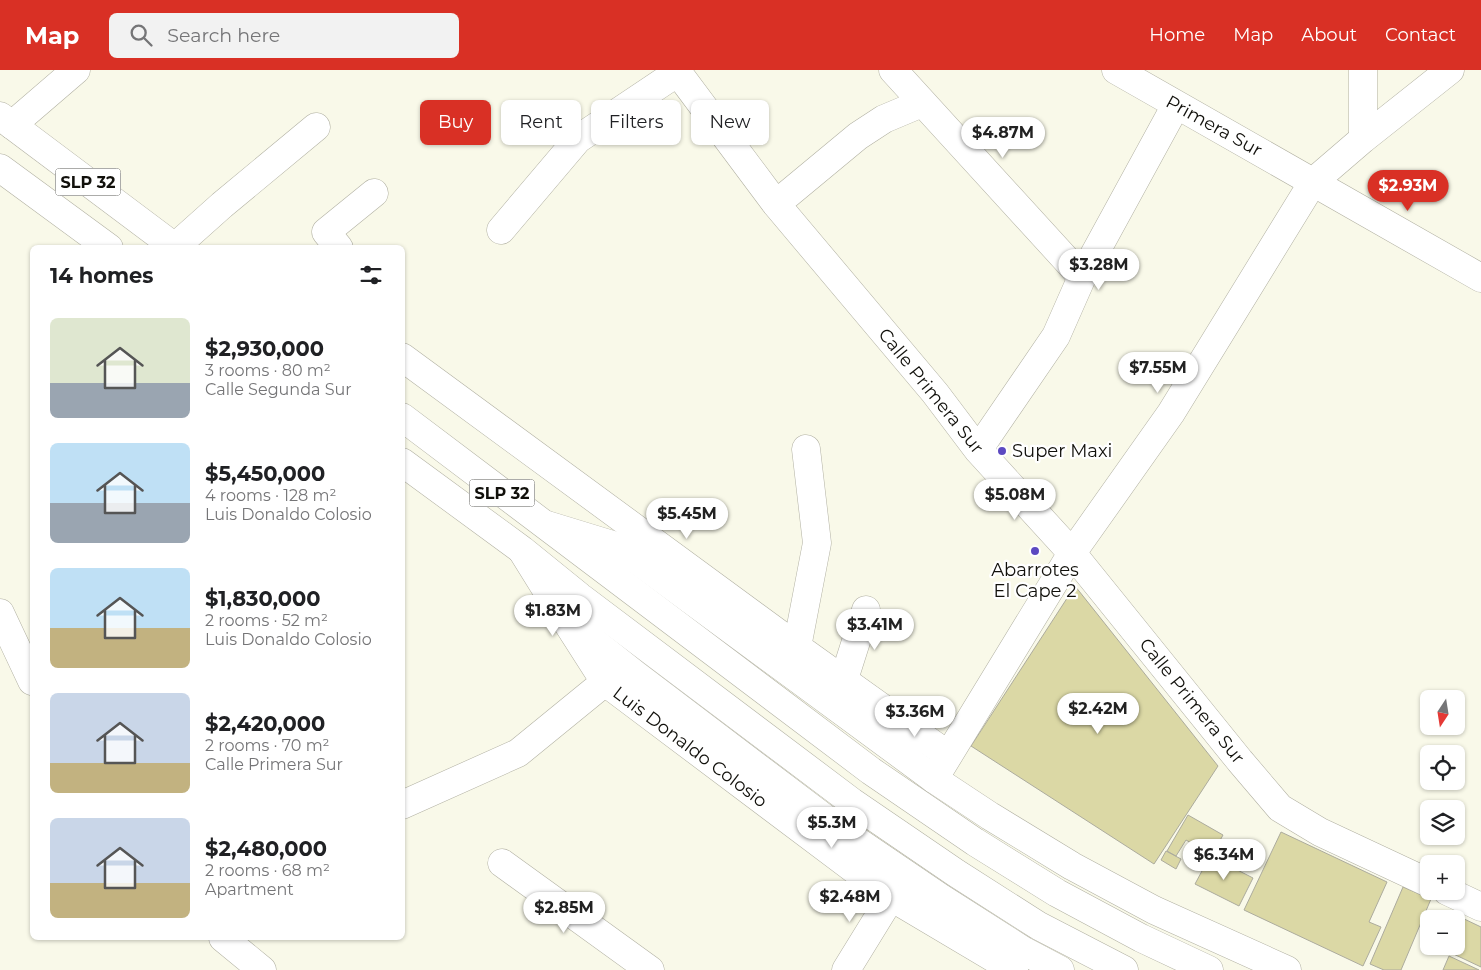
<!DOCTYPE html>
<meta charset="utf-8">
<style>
:root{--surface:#fff;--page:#f2f2f2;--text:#202124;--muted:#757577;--accent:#d93025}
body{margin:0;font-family:Montserrat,sans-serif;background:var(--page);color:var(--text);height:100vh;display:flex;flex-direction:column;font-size:19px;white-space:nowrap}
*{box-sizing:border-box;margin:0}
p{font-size:16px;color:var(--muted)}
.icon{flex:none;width:28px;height:28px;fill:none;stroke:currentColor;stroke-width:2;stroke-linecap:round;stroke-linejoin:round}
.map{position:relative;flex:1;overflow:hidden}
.side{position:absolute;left:30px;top:175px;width:375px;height:695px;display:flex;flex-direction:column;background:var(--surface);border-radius:8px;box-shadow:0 1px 4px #0004}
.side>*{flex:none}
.banner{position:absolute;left:420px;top:30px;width:475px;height:45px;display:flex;gap:10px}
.needle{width:32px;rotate:192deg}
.fabs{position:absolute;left:1420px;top:620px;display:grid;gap:10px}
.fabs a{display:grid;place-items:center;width:45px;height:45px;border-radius:8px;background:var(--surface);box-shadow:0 1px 4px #0004;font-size:25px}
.price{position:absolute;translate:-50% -42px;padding:0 11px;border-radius:18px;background:#fff;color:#222;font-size:16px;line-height:32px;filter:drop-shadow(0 1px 2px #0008)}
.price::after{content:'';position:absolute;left:50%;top:30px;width:15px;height:11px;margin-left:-8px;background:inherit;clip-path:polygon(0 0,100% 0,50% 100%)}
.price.current{background:var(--accent);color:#fff}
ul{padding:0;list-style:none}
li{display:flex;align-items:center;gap:15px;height:125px;padding:0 20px}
li span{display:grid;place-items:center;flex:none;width:140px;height:100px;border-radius:8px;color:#555}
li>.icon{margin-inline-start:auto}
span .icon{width:60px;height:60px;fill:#fffc;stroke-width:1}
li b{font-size:21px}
h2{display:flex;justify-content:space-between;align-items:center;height:60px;padding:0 20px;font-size:21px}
.chip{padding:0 18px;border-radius:8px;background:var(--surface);box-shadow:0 1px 4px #0004;font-size:18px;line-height:45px}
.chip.current{background:var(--accent);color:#fff}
header{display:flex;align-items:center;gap:30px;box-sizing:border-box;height:70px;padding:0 25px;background:var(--accent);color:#fff}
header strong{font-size:24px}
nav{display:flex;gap:28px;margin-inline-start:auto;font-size:18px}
.search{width:350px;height:45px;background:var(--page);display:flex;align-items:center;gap:12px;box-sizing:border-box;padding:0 18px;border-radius:8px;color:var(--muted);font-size:19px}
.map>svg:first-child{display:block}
</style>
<header>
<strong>Map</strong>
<div class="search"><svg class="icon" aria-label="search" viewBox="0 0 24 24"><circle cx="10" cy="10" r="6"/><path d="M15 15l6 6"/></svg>Search here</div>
<nav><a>Home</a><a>Map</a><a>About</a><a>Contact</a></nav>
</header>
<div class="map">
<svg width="1481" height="900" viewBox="0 0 1481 900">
<rect width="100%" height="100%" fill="#f9f9e9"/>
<path fill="#dbd8a5" stroke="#acab9d" d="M1075,516L1218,696L1154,794L971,676Z
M1188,745L1223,765L1212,785L1186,770L1176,786L1167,781Z
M1281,762L1387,812L1369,852L1381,857L1363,896L1244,840Z
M1166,781L1181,789L1176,799L1161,790Z
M1210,786L1253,808L1239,836L1195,814Z
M1403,817L1431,829L1401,900H1384L1370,894Z
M1460,847L1481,857V897L1445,880L1446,876H1456V855Z
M1449,886L1479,900H1443Z"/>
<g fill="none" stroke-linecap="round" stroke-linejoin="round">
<defs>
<path id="minor" d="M676,0L776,134L935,323L978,380L1072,483L1240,691L1280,738L1320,762L1429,813
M893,0L1082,207
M1116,0L1481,208
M1363,0V69
M12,55L76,0
M776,134L858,66L884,49L922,33
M501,160L578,69L678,2
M175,177L222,135L316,57
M339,178L326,162L374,123
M402,287L797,577L948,685
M978,380L1056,266L1082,207L1176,35
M0,543L32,611
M566,551L605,612L891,827L1014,900
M797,577L817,473L806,379
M844,609L866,540
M934,709L1072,483L1171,343L1313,112L1363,69L1450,0
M402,735L518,683L605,612
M502,793L650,900
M1447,821L1481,837
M223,868L262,900
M846,900L891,827"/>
<path id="major" d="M547,455L619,477L934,709L990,746L1072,796L1154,840L1287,900
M523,482L564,548L637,606L835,756L941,828L1024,881L1060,900"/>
<path id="highway" d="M0,46L176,178
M0,98L109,178
M402,347L871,701L975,772L1057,823L1141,868L1209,900
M402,392L522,480L580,527L852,732L956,803L1039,856L1124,900"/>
</defs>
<use href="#minor" stroke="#b1b0a2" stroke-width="29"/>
<use href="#major" stroke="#b1b0a2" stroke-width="29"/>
<use href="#highway" stroke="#b1b0a2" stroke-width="29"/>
<use href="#minor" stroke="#fff" stroke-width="28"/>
<use href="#major" stroke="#fff" stroke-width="28"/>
<use href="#highway" stroke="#fff" stroke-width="28"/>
</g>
<g fill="#5c49c1" stroke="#fff" stroke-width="2">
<circle cx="1002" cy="381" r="5"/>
<circle cx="1035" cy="481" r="5"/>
</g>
<g text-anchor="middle" stroke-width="4.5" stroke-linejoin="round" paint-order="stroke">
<g fill="#fff" stroke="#585854" stroke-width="1">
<rect x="55.5" y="98.5" width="65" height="27" rx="4"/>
<rect x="469.5" y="409.5" width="65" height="27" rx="4"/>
</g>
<g font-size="16" font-weight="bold" fill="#11100b">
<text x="88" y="118">SLP 32</text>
<text x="502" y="429">SLP 32</text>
</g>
<g font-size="18" fill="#11100b" stroke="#fff">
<text transform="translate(1214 56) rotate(29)" y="6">Primera Sur</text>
<text transform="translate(931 321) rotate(51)" y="6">Calle Primera Sur</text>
<text transform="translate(1192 631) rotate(51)" y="6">Calle Primera Sur</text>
<text transform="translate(690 677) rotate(37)" y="6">Luis Donaldo Colosio</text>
</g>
<g font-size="18" fill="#11100b" stroke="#fff" text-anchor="start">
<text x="1012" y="387">Super Maxi</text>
<text x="1035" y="506" text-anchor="middle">Abarrotes<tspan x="1035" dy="21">El Cape 2</tspan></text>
</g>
</g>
</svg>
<div class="fabs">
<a><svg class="needle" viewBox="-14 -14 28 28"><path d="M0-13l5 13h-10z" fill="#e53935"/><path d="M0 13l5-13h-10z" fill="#757577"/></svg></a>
<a><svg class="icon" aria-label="locate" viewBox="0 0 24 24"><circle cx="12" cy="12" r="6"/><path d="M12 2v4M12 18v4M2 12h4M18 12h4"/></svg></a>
<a><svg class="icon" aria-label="layers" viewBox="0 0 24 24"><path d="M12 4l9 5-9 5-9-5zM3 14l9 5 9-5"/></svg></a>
<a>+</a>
<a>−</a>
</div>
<b class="price" style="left:1003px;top:89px">$4.87M</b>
<b class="price current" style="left:1408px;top:142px">$2.93M</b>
<b class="price" style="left:1099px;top:221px">$3.28M</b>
<b class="price" style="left:1158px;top:324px">$7.55M</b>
<b class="price" style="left:1015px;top:451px">$5.08M</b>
<b class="price" style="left:687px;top:470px">$5.45M</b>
<b class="price" style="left:553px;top:567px">$1.83M</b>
<b class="price" style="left:875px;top:581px">$3.41M</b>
<b class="price" style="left:1098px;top:665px">$2.42M</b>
<b class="price" style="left:915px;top:668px">$3.36M</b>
<b class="price" style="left:832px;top:779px">$5.3M</b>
<b class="price" style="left:1224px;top:811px">$6.34M</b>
<b class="price" style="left:850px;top:853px">$2.48M</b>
<b class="price" style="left:564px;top:864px">$2.85M</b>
<div class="banner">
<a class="chip current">Buy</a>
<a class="chip">Rent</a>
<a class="chip">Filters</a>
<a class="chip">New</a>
</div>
<section class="side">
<h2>14 homes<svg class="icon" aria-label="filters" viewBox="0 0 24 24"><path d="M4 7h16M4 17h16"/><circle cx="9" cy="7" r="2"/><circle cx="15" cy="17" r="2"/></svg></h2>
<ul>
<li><span style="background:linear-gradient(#dfe7d0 65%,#9aa5b1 0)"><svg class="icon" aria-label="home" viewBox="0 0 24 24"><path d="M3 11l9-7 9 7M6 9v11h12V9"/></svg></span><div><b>$2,930,000</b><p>3 rooms · 80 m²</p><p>Calle Segunda Sur</p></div></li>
<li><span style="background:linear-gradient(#bfe0f5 60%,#9aa5b1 0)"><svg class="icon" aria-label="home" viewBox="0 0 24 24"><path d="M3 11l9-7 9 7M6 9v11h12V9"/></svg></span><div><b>$5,450,000</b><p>4 rooms · 128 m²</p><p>Luis Donaldo Colosio</p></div></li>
<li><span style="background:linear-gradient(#bfe0f5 60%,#c2b280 0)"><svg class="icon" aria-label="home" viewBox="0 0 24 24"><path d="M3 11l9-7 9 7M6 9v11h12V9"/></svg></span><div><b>$1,830,000</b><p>2 rooms · 52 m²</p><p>Luis Donaldo Colosio</p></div></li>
<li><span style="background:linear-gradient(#c9d6e8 70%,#c2b280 0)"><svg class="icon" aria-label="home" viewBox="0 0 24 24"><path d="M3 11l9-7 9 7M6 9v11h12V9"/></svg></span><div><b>$2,420,000</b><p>2 rooms · 70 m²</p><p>Calle Primera Sur</p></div></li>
<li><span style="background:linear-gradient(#c9d6e8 65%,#c2b280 0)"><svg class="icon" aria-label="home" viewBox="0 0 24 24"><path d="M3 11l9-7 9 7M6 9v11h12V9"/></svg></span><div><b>$2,480,000</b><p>2 rooms · 68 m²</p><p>Apartment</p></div></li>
</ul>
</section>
</div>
